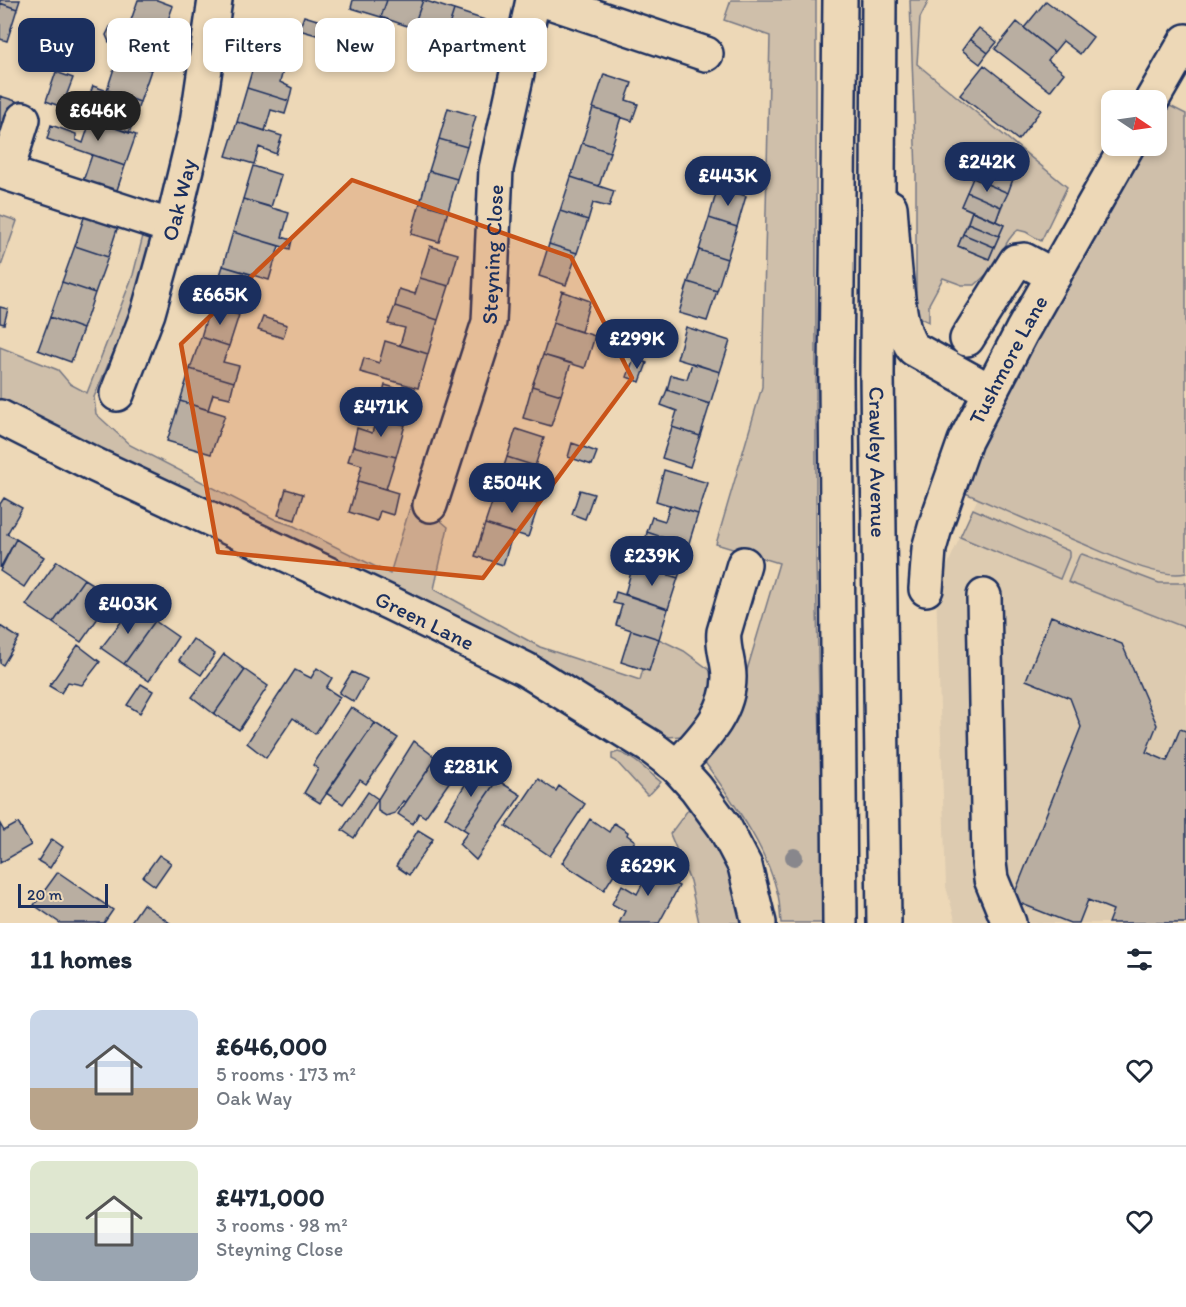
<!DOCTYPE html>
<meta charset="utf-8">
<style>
:root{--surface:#fff;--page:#f2f2f3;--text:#1f2937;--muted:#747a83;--line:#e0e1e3;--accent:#1b2f5e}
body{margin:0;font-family:Itim,sans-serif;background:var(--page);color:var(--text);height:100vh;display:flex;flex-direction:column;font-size:22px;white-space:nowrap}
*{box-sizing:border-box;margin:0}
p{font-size:20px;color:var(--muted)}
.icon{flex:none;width:33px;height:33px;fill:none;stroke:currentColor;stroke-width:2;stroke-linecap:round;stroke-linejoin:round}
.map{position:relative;height:923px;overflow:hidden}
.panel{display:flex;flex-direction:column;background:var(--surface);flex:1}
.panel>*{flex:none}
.top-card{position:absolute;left:18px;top:18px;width:600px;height:54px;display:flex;gap:12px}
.needle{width:39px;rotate:103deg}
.controls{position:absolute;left:1101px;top:90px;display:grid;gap:12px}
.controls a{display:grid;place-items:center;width:66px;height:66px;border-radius:12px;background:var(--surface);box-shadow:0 3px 9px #0003;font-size:30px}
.scale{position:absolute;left:18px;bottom:15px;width:90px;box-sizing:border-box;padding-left:6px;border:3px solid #1b2f5e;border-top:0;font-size:16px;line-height:21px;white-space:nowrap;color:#1b2f5e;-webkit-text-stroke:4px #edd8b7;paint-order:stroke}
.price{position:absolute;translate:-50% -51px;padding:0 14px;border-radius:21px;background:var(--accent);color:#fff;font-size:20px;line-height:39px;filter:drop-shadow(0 2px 3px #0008)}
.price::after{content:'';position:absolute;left:50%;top:36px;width:18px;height:14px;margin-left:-9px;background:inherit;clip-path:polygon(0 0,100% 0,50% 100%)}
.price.current{background:#222;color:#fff}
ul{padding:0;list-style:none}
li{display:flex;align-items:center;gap:18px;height:150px;padding:0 30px}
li+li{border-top:2px solid var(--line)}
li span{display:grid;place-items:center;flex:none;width:168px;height:120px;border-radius:12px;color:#555}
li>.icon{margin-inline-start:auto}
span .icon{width:72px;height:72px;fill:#fffc;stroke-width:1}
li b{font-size:26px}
h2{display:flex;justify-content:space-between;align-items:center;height:72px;padding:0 30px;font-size:26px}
.pill{padding:0 21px;border-radius:12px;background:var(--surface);box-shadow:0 3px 9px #0003;font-size:21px;line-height:54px}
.pill.current{background:var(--accent);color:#fff}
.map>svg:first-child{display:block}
</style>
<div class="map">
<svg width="1186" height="923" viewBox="0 0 1186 923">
<rect width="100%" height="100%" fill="#edd8b7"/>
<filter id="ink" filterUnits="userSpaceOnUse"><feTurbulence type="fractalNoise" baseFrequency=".0167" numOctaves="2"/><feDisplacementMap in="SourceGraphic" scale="12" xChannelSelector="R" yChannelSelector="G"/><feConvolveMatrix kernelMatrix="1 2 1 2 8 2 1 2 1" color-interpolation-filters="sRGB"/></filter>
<g filter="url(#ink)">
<path fill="#ddcbb0" d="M1186,114V923H956L946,887L936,590L1012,423L1156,146Z"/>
<path fill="#cfbfaa" stroke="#757784" stroke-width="1.5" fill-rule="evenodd" d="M731,0H816V562L824,923H781C780,914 780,904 778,895C766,846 733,802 704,761L737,713L747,670L779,563L716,544L762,387L770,36L724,20Z
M910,0H929L920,18L917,64L1067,187L1041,241L1026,232L1018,230C1006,238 1002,256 993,267C988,274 981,279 975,285H962L943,278L929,304V322L918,317L916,300V173ZM980,164L1013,179L996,221L1004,225L989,259L958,246L972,211L961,206Z
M1158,100L1186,114V573C1157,579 1108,554 1081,543C1042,527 1002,509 963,492L986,431L1134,146H1156V104Z
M0,215L17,221L0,269Z
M145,228L152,237V247L136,300L94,397L96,414L130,445L276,520L294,526L390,574L413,497L448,527L434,589L540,647L640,680L643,669L649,670L659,639L684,651L711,671L715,691L706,716L683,736L666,737L0,407V347L58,370L70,384L87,393L133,275Z
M973,509L1069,551V557L1060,579L960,537Z
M1082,554L1159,583H1186V628L1068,582L1079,556Z
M618,752C633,756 648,772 661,782L651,793L647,795L616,761L612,759V754Z
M693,803C715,842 735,879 745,923H699L690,881L670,834Z"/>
<path fill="#b9aea1" stroke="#1b2f5e" stroke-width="1.5" d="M0,0H20L17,9L0,3Z
M138,0H157L173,6L162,37L129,26Z
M353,0H387L381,17L351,8Z
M387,0H423L413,28L381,17Z
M423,0L454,10L445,38L413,28Z
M1046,1L1093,37L1080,54L1063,41L1054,52L1024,28Z
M0,3L17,9L7,41L0,39Z
M454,10L485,20L476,48L445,38Z
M304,16L324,22L320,36L299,30Z
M116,22L162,37L151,70L110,56L114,43L109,42L106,35L110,27Z
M1017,22L1054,52L1048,60L1064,73L1050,91L995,49Z
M267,23L295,31L285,63L257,54Z
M979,28L997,42L988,53L970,39Z
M970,39L988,53L980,64L962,50Z
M257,54L285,63L280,82L292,88L289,101L247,88Z
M117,59L151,70L140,102L107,90Z
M984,65L1041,110L1018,140L960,95Z
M56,72L73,78L62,107L46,101Z
M604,74L632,83L626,100L638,104L632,121L593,108Z
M93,86L140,102L129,133L82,116Z
M247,88L289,101L285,114L271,110L265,131L237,122Z
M0,96L16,101L0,154Z
M448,108L476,116L467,147L439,139Z
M593,108L621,117L610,152L582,143Z
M91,119L136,135L125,166L47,139L51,125L76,134V140L83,143Z
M237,122L282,136L276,154L259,147L254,164L226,156Z
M439,139L467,147L457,179L429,171Z
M582,143L610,152L599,186L571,177Z
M92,155L125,166L115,196L82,184Z
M980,164L1013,179L1008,193L973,178Z
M253,166L281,175L271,207L243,199Z
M429,171L457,179L448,211L420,203Z
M571,177L614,191L609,207L593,203L588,220L560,211Z
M973,178L1008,193L1001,207L967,192Z
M718,187L746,196L737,227L709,218Z
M967,192L1001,207L996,221L961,206Z
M243,199L289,213L282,237L292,240L290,249L233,232Z
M420,203L448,211L439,242L411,234Z
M86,211L119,223L108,257L75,246Z
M560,211L588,220L577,253L549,244Z
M972,211L1004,225L999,236L968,223Z
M709,218L737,227L727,259L699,250Z
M968,223L999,236L994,247L963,234Z
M233,232L279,246L269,280L223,266Z
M963,234L994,247L989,259L958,246Z
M549,244L577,253L566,285L539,276Z
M75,246L108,257L95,293L62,282Z
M430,246L458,254L449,286L420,278Z
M699,250L727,259L717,291L688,282Z
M223,266L251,274L240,308L212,300Z
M420,278L449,286L438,320L395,306L399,289L415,294Z
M62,282L95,293L83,329L50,317Z
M688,282L717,291L707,321L679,313Z
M562,291L590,301L581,332L553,323Z
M210,306L239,315L229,346L201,337Z
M395,306L438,320L428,354L400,345L405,328L388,324Z
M0,307L8,309L4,324L0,323Z
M50,317L83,329L71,362L38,350Z
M263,317L287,325L283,338L258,330Z
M553,323L595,336L585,368L543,355Z
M686,327L730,341L720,372L677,359Z
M201,337L229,346L223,362L239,366L234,382L190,369Z
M385,341L428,354L418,388L360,372L364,358L379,363Z
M543,355L571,363L561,395L532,386Z
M634,358L647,363L640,382L627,377Z
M692,363L720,372L710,404L667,390L671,375L687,379Z
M190,369L234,382L230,398L213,394L208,410L180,401Z
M385,385L415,394L405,425L377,417Z
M532,386L561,395L551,426L523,418Z
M667,390L710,404L700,436L672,427L677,411L661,405Z
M180,401L225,415L211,454L167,441Z
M377,417L405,425L396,457L353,446L357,428L372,433Z
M672,427L700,436L690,467L662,458Z
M516,429L544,438L535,466L507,457Z
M572,443L597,452L592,465L568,457Z
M353,446L396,457L386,489L358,481L362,465L348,461Z
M507,457L535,466L524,500L496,491Z
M664,470L708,483L698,514L656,501Z
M358,481L398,493L393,515L380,511L377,521L349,512Z
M286,489L303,494L295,520L278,515Z
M580,490L594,494L585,519L572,514Z
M496,491L539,504L528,537L485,524Z
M4,498L22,508L7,534L16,539L0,568V504Z
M670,505L698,514L688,546L647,532L652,517L665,521Z
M485,524L513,533L503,565L475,556Z
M647,532L688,546L678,578L650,569L657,546L645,543Z
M16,539L44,557L24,587L0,571Z
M57,561L84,579L53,623L26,605Z
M642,566L678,578L668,609L625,594L631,572L640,574Z
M84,579L113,597L81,642L53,623Z
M616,592L668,609L659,639L616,625L622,605L613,603Z
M134,605L155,621L124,664L101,648Z
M1051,616L1122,644L1157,725L1146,752L1167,761L1180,729L1186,731V923H1108L1113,910L1088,900L1079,923H1070L1012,900L1081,727L1070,698L1026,680Z
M155,621L178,637L149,681L124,664Z
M0,626L19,638L3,665L0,663Z
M631,630L659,639L649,671L621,662Z
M193,639L215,654L201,675L179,660Z
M78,645L100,662L82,685L68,682L61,693L49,686Z
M224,654L245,670L214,714L192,697Z
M317,668L332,678L326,688L340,697L315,734L293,718L266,758L247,743L295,670L311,678Z
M245,670L268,686L239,730L214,714Z
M352,672L367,679L354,702L339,693Z
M141,684L153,691L140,713L127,705Z
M351,707L375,723L320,803L304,793L318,769L313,765Z
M375,723L398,738L366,784L360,780L343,804L326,793Z
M414,741L436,758L406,802L403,801L395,813L386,816L378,811V799Z
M436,758L457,771L425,817L419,813L413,824L398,814Z
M476,767L497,780L463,829L445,817Z
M538,779L556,791L559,786L585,804L550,856L506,826Z
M497,780L521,795L476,860L459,844L468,832L463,829Z
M368,792L378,799L354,838L342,830Z
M590,819L609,832L614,823L628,832L627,835L635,841L604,890L562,863Z
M18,823L31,845L0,863V824L4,831Z
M418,830L433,839L409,875L396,866Z
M52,839L63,847L50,868L38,861Z
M159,855L171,863L155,886L143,877Z
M655,861L678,873L673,883L679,886L659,923H619L625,911L612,904L622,885L637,894Z
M58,872L113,910L104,923H60L34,905Z
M143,904L170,923H130Z"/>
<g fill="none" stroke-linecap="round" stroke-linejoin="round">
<defs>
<g id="minor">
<path d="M544,0L706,54"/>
<path d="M1152,100L1186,41"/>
<path d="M23,119L6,173L172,227"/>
<path d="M890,207C893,237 895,331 914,349L990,391"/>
<path d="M967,339L1016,261L1024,260L1054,276"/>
<path id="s1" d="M117,394L148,313L172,227L197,123L215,0"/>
<path id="s2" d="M0,417L93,464L390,603L525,669L651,747L677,767L696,788L724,826L745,866L759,923"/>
<path id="s3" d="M430,505L489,322L496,169L533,0"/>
<path id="s4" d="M926,589L929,549L936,524L965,441L1022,331L1127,146"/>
<path d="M984,596L989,863L991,879L1009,923"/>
<path d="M677,767C700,741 729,715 729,677C729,662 722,647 724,632L744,564"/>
</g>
<g id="major">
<path d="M840,0L836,377L840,923"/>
<path id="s5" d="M879,0L877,375L884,923"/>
</g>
</defs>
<use href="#minor" stroke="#1b2f5e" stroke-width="38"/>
<use href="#major" stroke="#1b2f5e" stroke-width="38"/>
<use href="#minor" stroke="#edd8b7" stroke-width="33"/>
<use href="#major" stroke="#edd8b7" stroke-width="33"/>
</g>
<circle fill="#88878c" cx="794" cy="857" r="9"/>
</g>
<path fill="#c95318" fill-opacity="0.2" stroke="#c95318" stroke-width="4.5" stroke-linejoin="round" d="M352,180L571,257L632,378L483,578L218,552L181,344Z"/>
<g text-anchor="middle" stroke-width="4.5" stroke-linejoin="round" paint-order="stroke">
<g font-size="22" fill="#1b2f5e" stroke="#edd8b7">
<text dy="8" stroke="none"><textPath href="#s1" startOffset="204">Oak Way</textPath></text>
<text dy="8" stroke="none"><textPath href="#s3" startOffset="260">Steyning Close</textPath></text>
<text dy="8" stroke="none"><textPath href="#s4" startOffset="246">Tushmore Lane</textPath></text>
<text dy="8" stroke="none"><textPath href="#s5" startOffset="462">Crawley Avenue</textPath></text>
<text dy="8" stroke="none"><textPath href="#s2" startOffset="471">Green Lane</textPath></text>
</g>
</g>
</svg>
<div class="controls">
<a><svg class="needle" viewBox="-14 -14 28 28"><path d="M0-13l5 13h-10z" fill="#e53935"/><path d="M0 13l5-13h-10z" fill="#747a83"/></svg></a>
</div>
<div class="scale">20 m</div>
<b class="price current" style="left:98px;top:142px">£646K</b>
<b class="price" style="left:987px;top:193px">£242K</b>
<b class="price" style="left:728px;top:207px">£443K</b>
<b class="price" style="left:220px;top:326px">£665K</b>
<b class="price" style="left:637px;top:370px">£299K</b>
<b class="price" style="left:381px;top:438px">£471K</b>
<b class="price" style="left:512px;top:514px">£504K</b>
<b class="price" style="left:652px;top:587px">£239K</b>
<b class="price" style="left:128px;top:635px">£403K</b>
<b class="price" style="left:471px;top:798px">£281K</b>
<b class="price" style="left:648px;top:897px">£629K</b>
<div class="top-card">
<a class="pill current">Buy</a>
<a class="pill">Rent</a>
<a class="pill">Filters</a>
<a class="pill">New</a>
<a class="pill">Apartment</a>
</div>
</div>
<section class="panel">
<h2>11 homes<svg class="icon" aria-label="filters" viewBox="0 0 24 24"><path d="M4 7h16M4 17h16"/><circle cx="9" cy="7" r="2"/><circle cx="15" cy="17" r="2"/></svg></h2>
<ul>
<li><span style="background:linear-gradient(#c9d6e8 65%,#b9a48a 0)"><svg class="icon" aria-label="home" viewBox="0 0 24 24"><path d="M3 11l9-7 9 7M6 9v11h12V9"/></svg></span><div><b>£646,000</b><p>5 rooms · 173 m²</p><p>Oak Way</p></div><svg class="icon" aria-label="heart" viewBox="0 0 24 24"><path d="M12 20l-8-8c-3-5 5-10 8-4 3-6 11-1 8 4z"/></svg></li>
<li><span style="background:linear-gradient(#dfe7d0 60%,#9aa5b1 0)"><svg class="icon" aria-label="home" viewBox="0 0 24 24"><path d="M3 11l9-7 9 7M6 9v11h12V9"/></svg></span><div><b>£471,000</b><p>3 rooms · 98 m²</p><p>Steyning Close</p></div><svg class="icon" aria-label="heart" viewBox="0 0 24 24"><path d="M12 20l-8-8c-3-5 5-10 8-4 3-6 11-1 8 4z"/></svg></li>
</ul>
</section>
